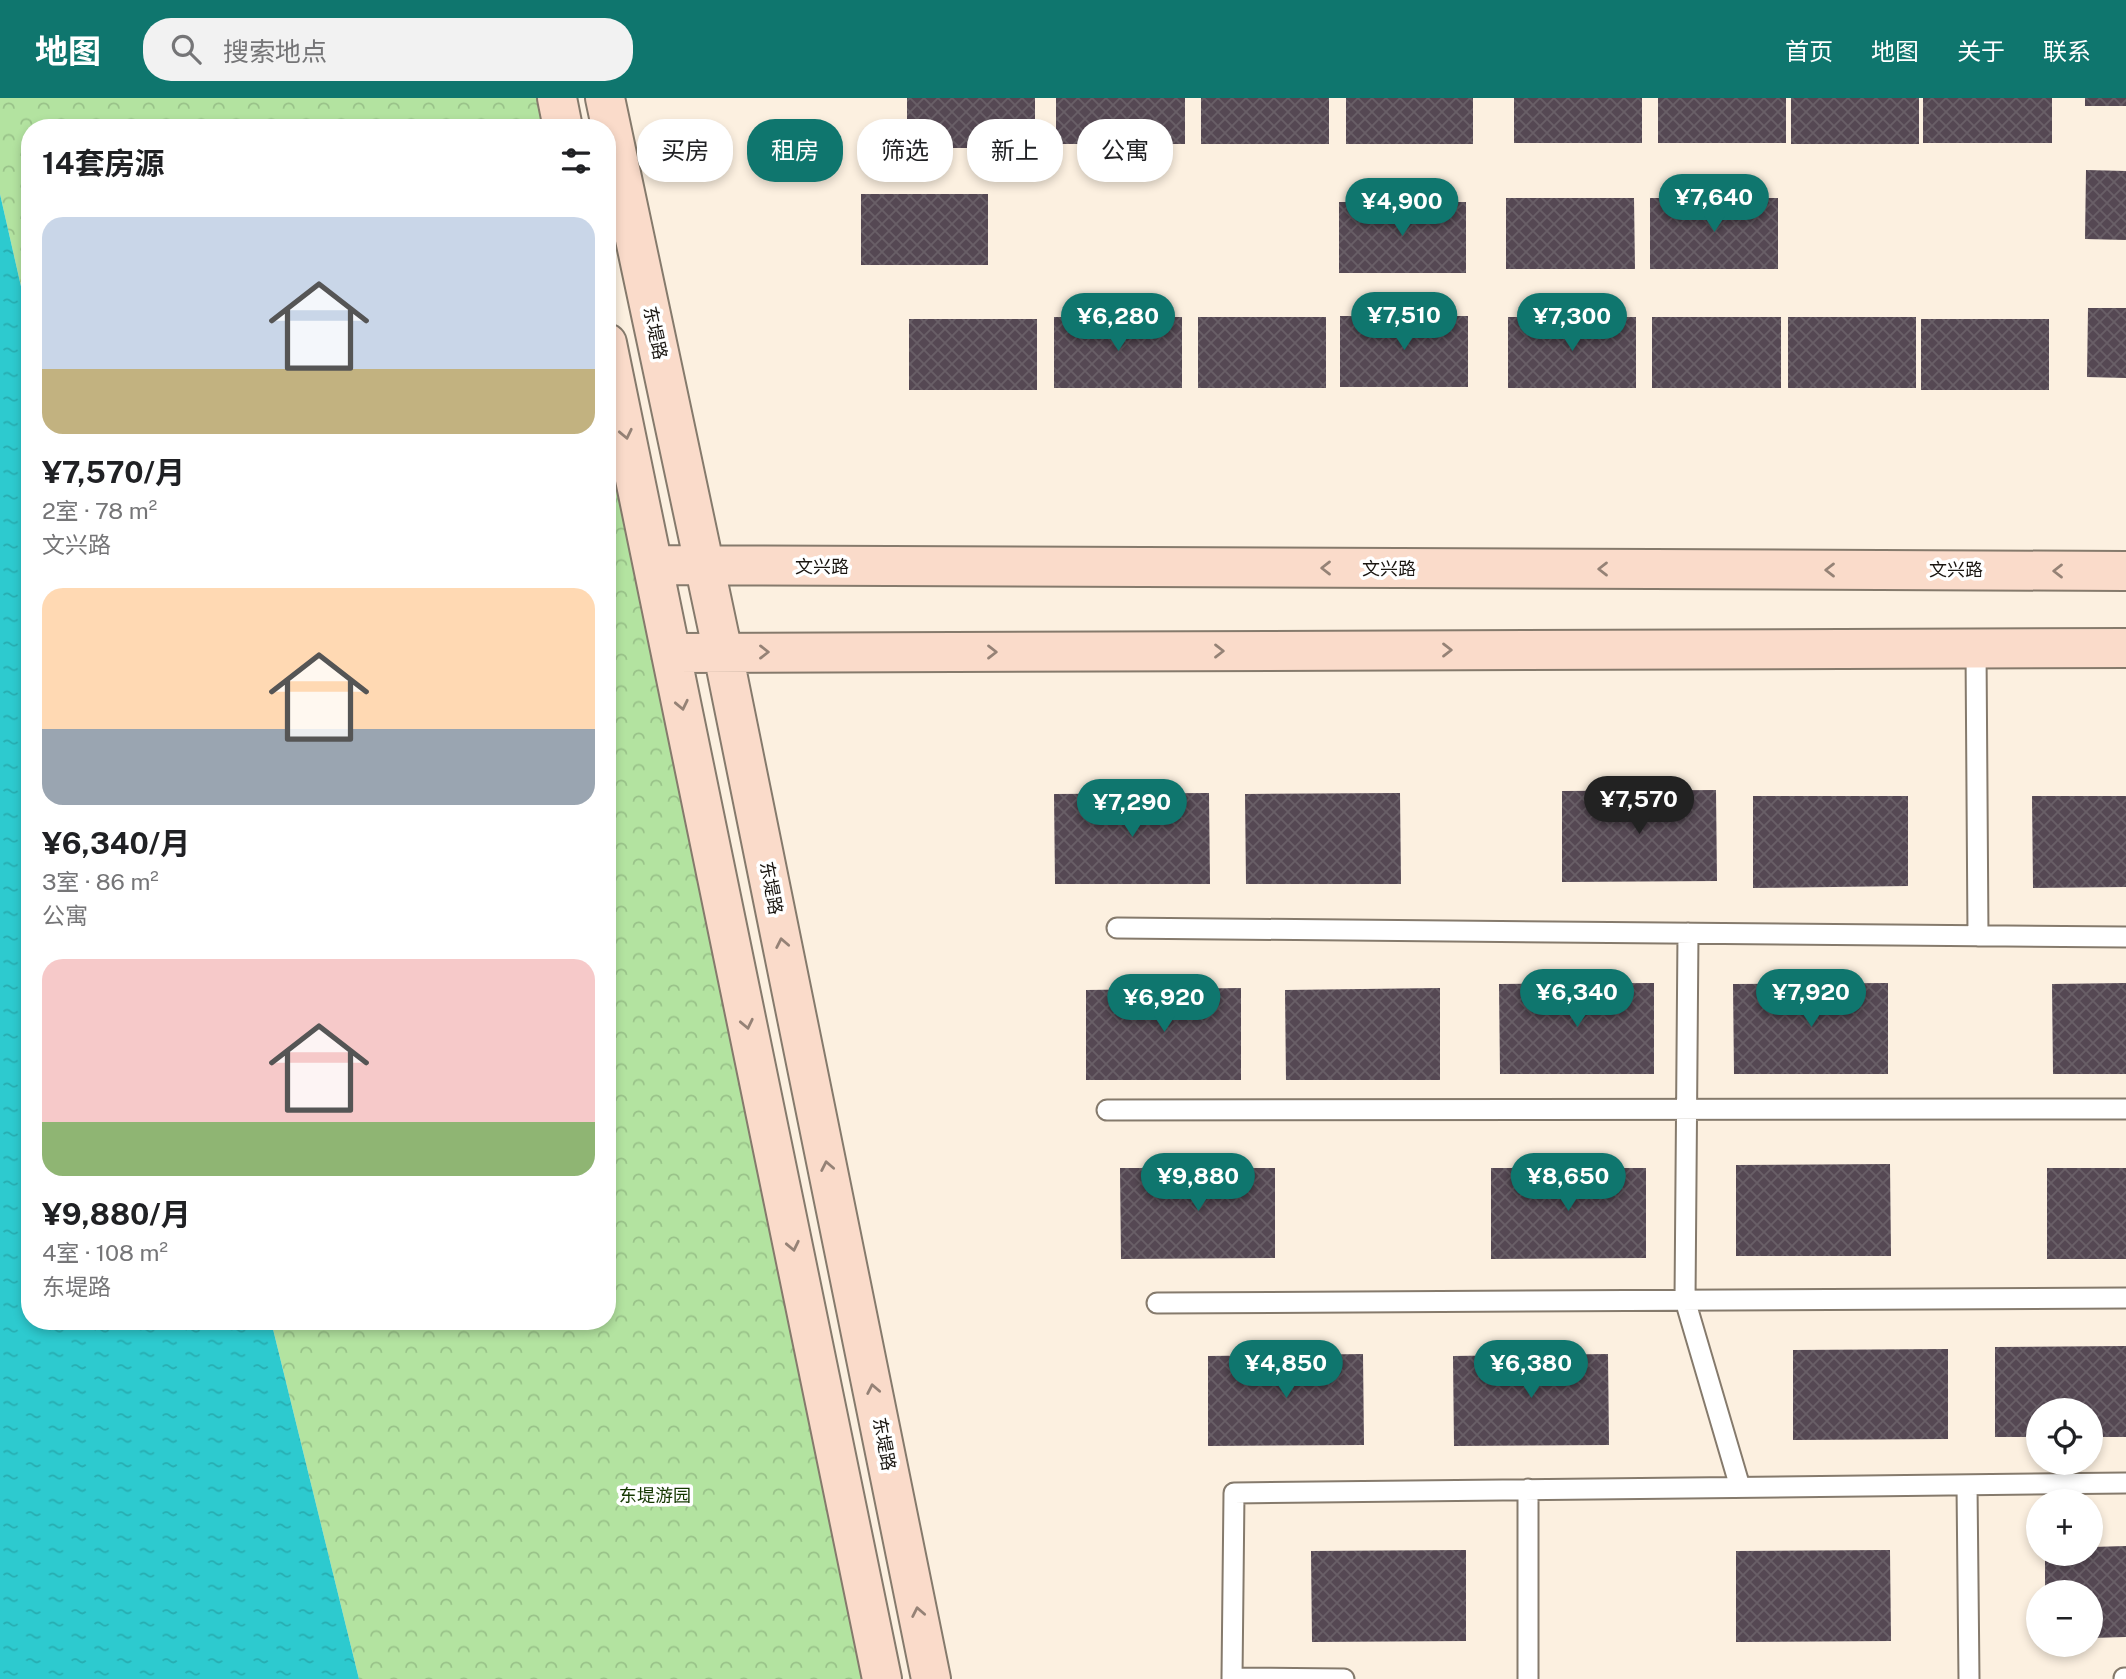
<!DOCTYPE html>
<html lang="zh">
<meta charset="utf-8">
<style>
:root{--surface:#fff;--page:#f2f2f2;--text:#202124;--muted:#757577;--accent:#0f766e}
body{margin:0;font-family:"Public Sans","Noto Sans SC",sans-serif;background:var(--page);color:var(--text);height:100vh;display:flex;flex-direction:column;font-size:26px;white-space:nowrap}
*{box-sizing:border-box;margin:0}
p{font-size:23px;color:var(--muted)}
.icon{flex:none;width:38px;height:38px;fill:none;stroke:currentColor;stroke-width:2;stroke-linecap:round;stroke-linejoin:round}
.map{position:relative;flex:1;overflow:hidden}
.side{position:absolute;left:21px;top:21px;width:595px;height:1211px;display:flex;flex-direction:column;background:var(--surface);border-radius:28px;box-shadow:0 4px 10px #0003}
.side>*{flex:none}
.guide{position:absolute;left:637px;top:21px;width:665px;height:63px;display:flex;gap:14px}
.fabs{position:absolute;left:2026px;top:1300px;display:grid;gap:14px}
.fabs a{display:grid;place-items:center;width:77px;height:77px;border-radius:50%;background:var(--surface);box-shadow:0 4px 10px #0003;font-size:35px}
.price{position:absolute;translate:-50% -60px;padding:0 16px;border-radius:24px;background:var(--accent);color:#fff;font-size:23px;line-height:46px;filter:drop-shadow(0 2px 4px #0008)}
.price::after{content:'';position:absolute;left:50%;top:42px;width:21px;height:16px;margin-left:-10px;background:inherit;clip-path:polygon(0 0,100% 0,50% 100%)}
.price.current{background:#222;color:#fff}
ul{padding:0;list-style:none}
li{display:grid;align-content:center;gap:14px;height:371px;padding:0 21px}
li span{display:grid;place-items:center;height:217px;border-radius:21px;color:#555}
li>.icon{margin-inline-start:auto}
span .icon{width:126px;height:126px;fill:#fffc;stroke-width:1}
li b{font-size:30px}
h2{display:flex;justify-content:space-between;align-items:center;height:84px;padding:0 21px;font-size:30px}
.tag{padding:0 24px;border-radius:28px;background:var(--surface);box-shadow:0 4px 10px #0003;font-size:24px;line-height:63px}
.tag.current{background:var(--accent);color:#fff}
header{display:flex;align-items:center;gap:42px;box-sizing:border-box;height:98px;padding:0 35px;background:var(--accent);color:#fff}
header strong{font-size:33px}
nav{display:flex;gap:38px;margin-inline-start:auto;font-size:24px}
.search{width:490px;height:63px;background:var(--page);display:flex;align-items:center;gap:18px;box-sizing:border-box;padding:0 24px;border-radius:28px;color:var(--muted);font-size:26px}
.map>svg:first-child{display:block}
</style>
<header>
<strong>地图</strong>
<div class="search"><svg class="icon" aria-label="search" viewBox="0 0 24 24"><circle cx="10" cy="10" r="6"/><path d="M15 15l6 6"/></svg>搜索地点</div>
<nav><a>首页</a><a>地图</a><a>关于</a><a>联系</a></nav>
</header>
<div class="map">
<svg width="2126" height="1581" viewBox="0 0 2126 1581">
<defs>
<pattern id="park-crowns" width="20" height="18" patternUnits="userSpaceOnUse" patternTransform="scale(1.75)"><rect width="20" height="18" fill="#b3e3a0"/><path d="M2 6a3 3 0 1 1 6 0M12 15a3 3 0 1 1 6 0" fill="none" stroke="#99c289"/></pattern>
<pattern id="water-ripples" width="26" height="14" patternUnits="userSpaceOnUse" patternTransform="scale(1.75)"><rect width="26" height="14" fill="#2dcacf"/><path d="M2 4q2-2 4 0t4 0M15 11q2-2 4 0t4 0" fill="none" stroke="#27adb1"/></pattern>
<pattern id="building-cross-hatch" width="8" height="8" patternUnits="userSpaceOnUse" patternTransform="scale(1.75)"><rect width="8" height="8" fill="#554853"/><path d="M0 0l8 8M0 8l8-8" fill="none" stroke="#695f67"/></pattern>
</defs>
<rect width="100%" height="100%" fill="#fcf0e0"/>
<path fill="url(#park-crowns)" d="M0,0H557L563,30H30V228L0,96Z
M607,245L882,1581H359L271,1223H607Z"/>
<path fill="url(#water-ripples)" d="M0,96L30,228V1223H271L359,1581H0Z"/>
<path fill="url(#building-cross-hatch)" d="M907,0H1035V50H907Z
M1056,0H1185V46H1056Z
M1201,0H1329V46H1201Z
M1346,0H1473V46H1346Z
M1514,0H1642V45H1514Z
M1658,0H1786V45H1658Z
M1791,0H1919V46H1791Z
M1923,0H2052V45H1923Z
M2085,0H2126V8H2085Z
M2086,72L2126,73V142L2085,141Z
M861,96H988V167H861Z
M1506,100H1634L1635,171H1506Z
M1650,100H1778V171H1650Z
M1339,104H1466V175H1339Z
M2088,210H2126V280L2087,279Z
M1340,218H1468V289H1340Z
M1054,219H1182V290H1054Z
M1198,219H1326V290H1198Z
M1508,219H1636V290H1508Z
M1652,219H1781V290H1652Z
M1788,219H1916V290H1788Z
M909,221H1037V292H909Z
M1921,221H2049V292H1921Z
M1716,692L1717,783L1562,784V693Z
M1209,695L1210,786H1055L1054,696Z
M1400,695L1401,786H1246L1245,696Z
M1753,698H1908V788L1753,790Z
M2032,698H2126V789L2033,790Z
M1654,885V976H1500L1499,886Z
M1888,885V976H1734L1733,886Z
M2126,885V976H2053L2052,886Z
M1241,890V982H1086V892Z
M1440,890V982H1286L1285,892Z
M1890,1066L1891,1158H1736V1067Z
M1120,1070H1275V1160L1121,1161Z
M1491,1070H1646V1160L1491,1161Z
M2047,1070H2126V1161H2047Z
M2126,1248V1339H2091V1312H2039V1339H1995V1249Z
M1948,1251V1341L1793,1342V1252Z
M1363,1256L1364,1347L1208,1348V1258Z
M1608,1256L1609,1347L1454,1348L1453,1258Z
M2126,1448V1539L2091,1540V1494H2045V1456H2091V1449Z
M1466,1452V1543L1312,1544L1311,1453Z
M1890,1452L1891,1543L1736,1544V1453Z"/>
<g fill="none" stroke-linecap="round" stroke-linejoin="round">
<defs>
<path id="service" d="M1976,551L1978,838
M1117,830L2126,839
M1688,835L1685,1202L1740,1389
M1107,1012L2126,1011
M1157,1205L2126,1200
M1967,1387L1969,1581
M1528,1391V1581
M2124,1580H2126
M1344,1581L1232,1580L1234,1395L2126,1385"/>
<path id="secondary" d="M557,0L563,30
M605,0L723,555L931,1581
M607,245L882,1581
M653,467L2126,473
M671,555L2126,550"/>
</defs>
<use href="#service" stroke="#857a6c" stroke-width="23"/>
<use href="#secondary" stroke="#857a6c" stroke-width="42"/>
<use href="#service" stroke="#fff" stroke-width="19"/>
<use href="#secondary" stroke="#fadbca" stroke-width="38"/>
</g>
<defs><path id="oneway-chevron" d="M-2-3.5L2.5 0L-2 3.5" fill="none" stroke-width="1.6" stroke-linecap="round" stroke-linejoin="round" transform="scale(1.75)"/></defs>
<g stroke="#958276">
<use href="#oneway-chevron" transform="translate(626 336) rotate(78)"/>
<use href="#oneway-chevron" transform="translate(1326 470) rotate(-180)"/>
<use href="#oneway-chevron" transform="translate(1603 471) rotate(-180)"/>
<use href="#oneway-chevron" transform="translate(1830 472) rotate(-180)"/>
<use href="#oneway-chevron" transform="translate(2058 473) rotate(-180)"/>
<use href="#oneway-chevron" transform="translate(1447 552)"/>
<use href="#oneway-chevron" transform="translate(1219 553)"/>
<use href="#oneway-chevron" transform="translate(764 554)"/>
<use href="#oneway-chevron" transform="translate(992 554)"/>
<use href="#oneway-chevron" transform="translate(682 607) rotate(78)"/>
<use href="#oneway-chevron" transform="translate(782 845) rotate(-101)"/>
<use href="#oneway-chevron" transform="translate(747 926) rotate(78)"/>
<use href="#oneway-chevron" transform="translate(827 1068) rotate(-101)"/>
<use href="#oneway-chevron" transform="translate(793 1148) rotate(78)"/>
<use href="#oneway-chevron" transform="translate(873 1291) rotate(-101)"/>
<use href="#oneway-chevron" transform="translate(918 1514) rotate(-101)"/>
</g>
<g text-anchor="middle" stroke-width="7" stroke-linejoin="round" paint-order="stroke">
<g font-size="18" fill="#191510" stroke="#fff">
<text transform="translate(655 235) rotate(78)" y="6">东堤路</text>
<text x="822" y="475">文兴路</text>
<text x="1389" y="477">文兴路</text>
<text x="1956" y="478">文兴路</text>
<text transform="translate(771 790) rotate(79)" y="6">东堤路</text>
<text transform="translate(884 1346) rotate(79)" y="6">东堤路</text>
</g>
<g font-size="18" fill="#143700" stroke="#fff">
<text x="655" y="1404">东堤游园</text>
</g>
</g>
</svg>
<div class="fabs">
<a><svg class="icon" aria-label="locate" viewBox="0 0 24 24"><circle cx="12" cy="12" r="6"/><path d="M12 2v4M12 18v4M2 12h4M18 12h4"/></svg></a>
<a>+</a>
<a>−</a>
</div>
<b class="price" style="left:1714px;top:136px">¥7,640</b>
<b class="price" style="left:1402px;top:140px">¥4,900</b>
<b class="price" style="left:1404px;top:254px">¥7,510</b>
<b class="price" style="left:1118px;top:255px">¥6,280</b>
<b class="price" style="left:1572px;top:255px">¥7,300</b>
<b class="price current" style="left:1639px;top:738px">¥7,570</b>
<b class="price" style="left:1132px;top:741px">¥7,290</b>
<b class="price" style="left:1577px;top:931px">¥6,340</b>
<b class="price" style="left:1811px;top:931px">¥7,920</b>
<b class="price" style="left:1164px;top:936px">¥6,920</b>
<b class="price" style="left:1198px;top:1115px">¥9,880</b>
<b class="price" style="left:1568px;top:1115px">¥8,650</b>
<b class="price" style="left:1286px;top:1302px">¥4,850</b>
<b class="price" style="left:1531px;top:1302px">¥6,380</b>
<div class="guide">
<a class="tag">买房</a>
<a class="tag current">租房</a>
<a class="tag">筛选</a>
<a class="tag">新上</a>
<a class="tag">公寓</a>
</div>
<section class="side">
<h2>14套房源<svg class="icon" aria-label="filters" viewBox="0 0 24 24"><path d="M4 7h16M4 17h16"/><circle cx="9" cy="7" r="2"/><circle cx="15" cy="17" r="2"/></svg></h2>
<ul>
<li><span style="background:linear-gradient(#c9d6e8 70%,#c2b280 0)"><svg class="icon" aria-label="home" viewBox="0 0 24 24"><path d="M3 11l9-7 9 7M6 9v11h12V9"/></svg></span><div><b>¥7,570/月</b><p>2室 · 78 m²</p><p>文兴路</p></div></li>
<li><span style="background:linear-gradient(#ffd9b3 65%,#9aa5b1 0)"><svg class="icon" aria-label="home" viewBox="0 0 24 24"><path d="M3 11l9-7 9 7M6 9v11h12V9"/></svg></span><div><b>¥6,340/月</b><p>3室 · 86 m²</p><p>公寓</p></div></li>
<li><span style="background:linear-gradient(#f6c9c9 75%,#8fb573 0)"><svg class="icon" aria-label="home" viewBox="0 0 24 24"><path d="M3 11l9-7 9 7M6 9v11h12V9"/></svg></span><div><b>¥9,880/月</b><p>4室 · 108 m²</p><p>东堤路</p></div></li>
</ul>
</section>
</div>
